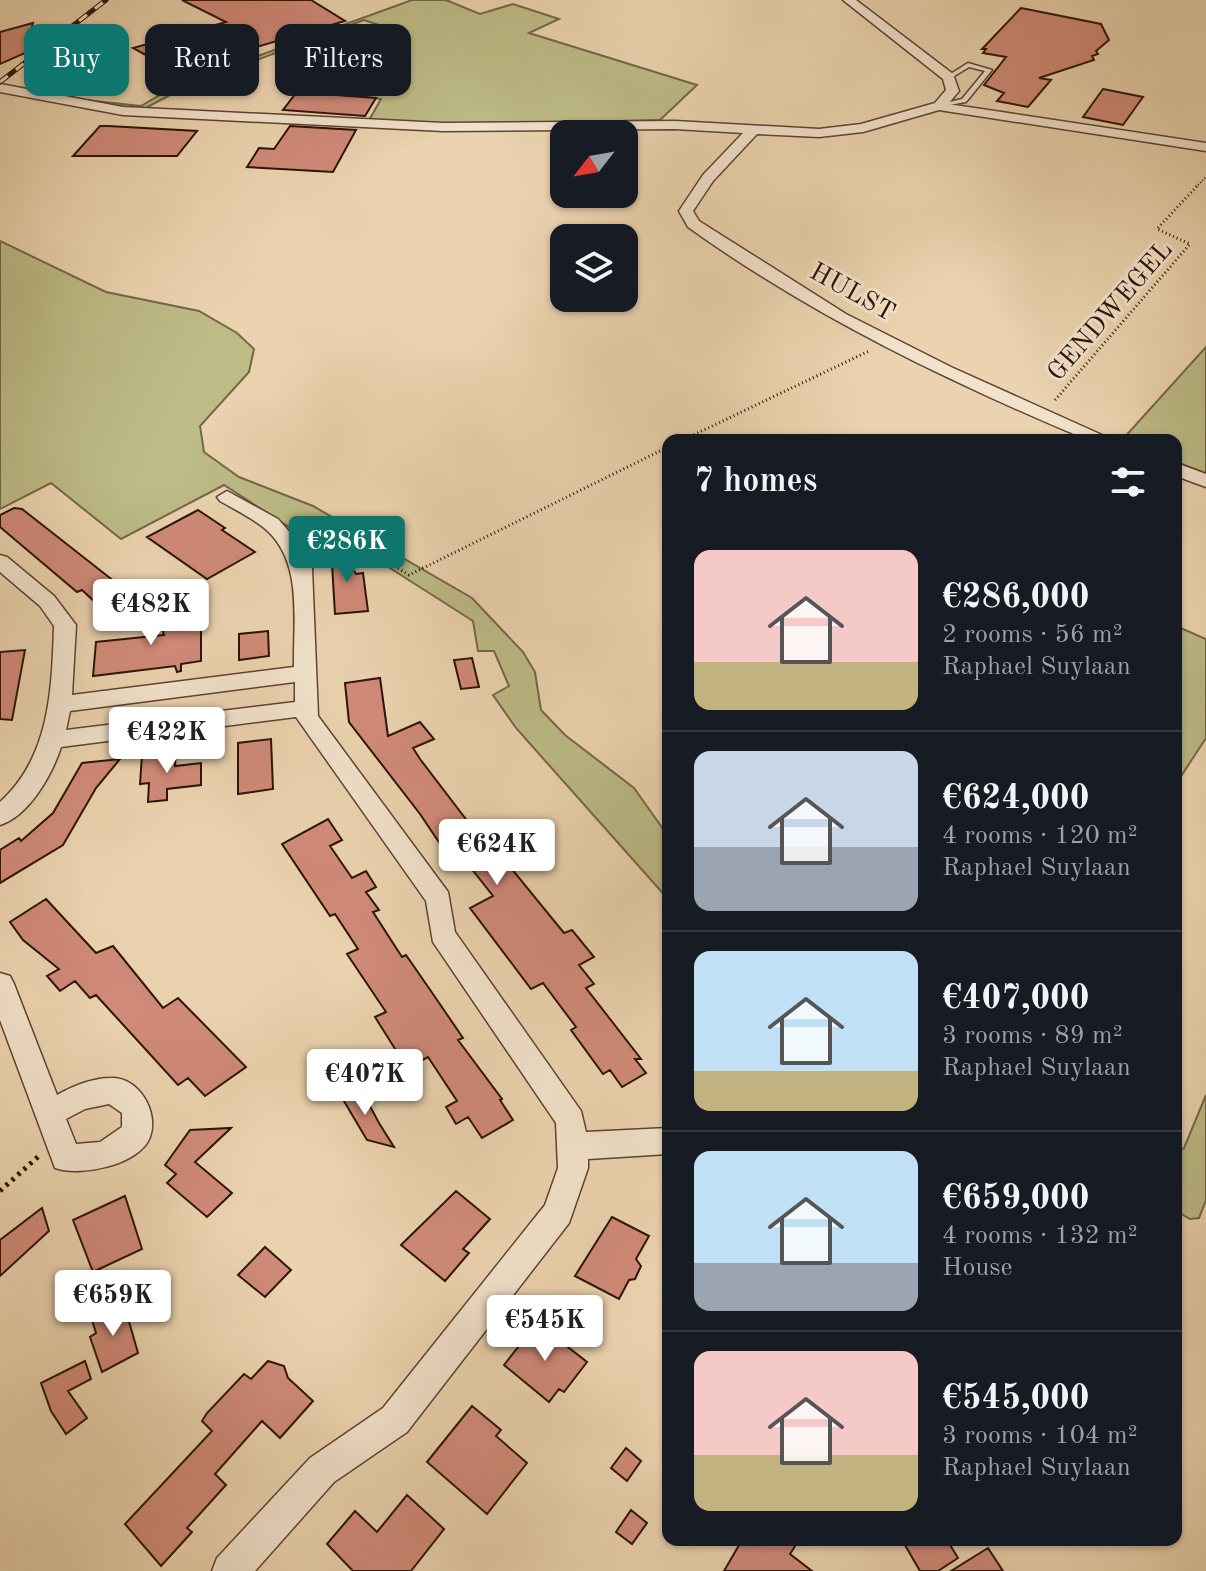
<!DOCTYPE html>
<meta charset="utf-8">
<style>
:root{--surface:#171b24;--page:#242831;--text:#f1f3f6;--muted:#9ea1a6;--line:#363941;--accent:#0f766e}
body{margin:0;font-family:"Old Standard TT",serif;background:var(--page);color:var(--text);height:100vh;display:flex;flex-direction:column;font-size:30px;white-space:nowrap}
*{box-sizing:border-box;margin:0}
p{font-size:26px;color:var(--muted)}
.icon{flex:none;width:44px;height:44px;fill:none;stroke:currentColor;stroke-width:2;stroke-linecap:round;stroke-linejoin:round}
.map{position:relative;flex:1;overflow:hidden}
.drawer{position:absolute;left:662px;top:434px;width:520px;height:1112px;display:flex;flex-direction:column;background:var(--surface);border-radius:16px;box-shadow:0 2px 6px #0004}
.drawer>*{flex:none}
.guide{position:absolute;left:24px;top:24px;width:518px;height:72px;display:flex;gap:16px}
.needle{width:52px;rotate:239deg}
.tools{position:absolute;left:550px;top:120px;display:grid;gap:16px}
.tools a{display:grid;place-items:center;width:88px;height:88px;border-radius:16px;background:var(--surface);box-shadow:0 2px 6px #0004;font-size:40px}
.price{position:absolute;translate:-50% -68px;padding:0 18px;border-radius:8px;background:#fff;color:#222;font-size:26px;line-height:52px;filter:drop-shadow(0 2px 4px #0008)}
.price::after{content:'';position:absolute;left:50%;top:48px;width:24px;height:18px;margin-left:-12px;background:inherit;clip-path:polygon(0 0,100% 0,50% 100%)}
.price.active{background:var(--accent);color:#fff}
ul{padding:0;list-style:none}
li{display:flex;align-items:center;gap:24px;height:200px;padding:0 32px}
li+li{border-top:2px solid var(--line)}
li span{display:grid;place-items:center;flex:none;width:224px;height:160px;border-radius:16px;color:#555}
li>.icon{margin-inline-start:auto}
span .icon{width:96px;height:96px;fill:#fffc;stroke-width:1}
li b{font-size:34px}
h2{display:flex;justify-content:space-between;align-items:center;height:96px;padding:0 32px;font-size:34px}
.chip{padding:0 28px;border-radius:16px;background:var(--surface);box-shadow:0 2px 6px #0004;font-size:28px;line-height:72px}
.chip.active{background:var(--accent);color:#fff}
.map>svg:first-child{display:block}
</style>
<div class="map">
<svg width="1206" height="1571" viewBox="0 0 1206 1571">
<rect width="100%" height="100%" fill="#ebd3af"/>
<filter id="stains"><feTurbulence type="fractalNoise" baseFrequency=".0025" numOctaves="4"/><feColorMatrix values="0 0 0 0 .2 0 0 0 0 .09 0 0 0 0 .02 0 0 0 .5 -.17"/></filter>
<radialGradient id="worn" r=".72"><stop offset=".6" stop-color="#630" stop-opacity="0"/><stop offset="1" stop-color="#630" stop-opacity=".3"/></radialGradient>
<path fill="#bdbb86" stroke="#746747" stroke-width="2" d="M412,0H446L480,14L513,4L559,19L529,33L697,85L660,120L503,124L368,122L381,99L327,92L375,70L313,60L382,26L364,20L187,86L142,110L38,94L39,90L85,100L141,106L175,86Z
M0,241L106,292L199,311L237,333L254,349L249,372L200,426L204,452L239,477L313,506L472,598L523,652L535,672L541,710L565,735L634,788L668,836V899L516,728L493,695L509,686L494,651H478L473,621L335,533L300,542L289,527L224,485L121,539L51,483L0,509Z
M1206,347V473L1176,462V440H1122Z
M1176,626L1206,639V738L1176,784Z
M1206,1095V1200L1199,1218L1190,1219L1176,1211V1152L1184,1148Z"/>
<path fill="#d08a79" stroke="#2c1308" stroke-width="2" d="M182,0H311L345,21L175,71L133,48L226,22Z
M1021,8L1101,24L1109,40L1096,51L1098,54L1092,56L1094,60L1039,78L1051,80L1028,107L997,101L1004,93L984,85L1006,57L983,53L986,49H982Z
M33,23L25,53L0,64V32Z
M300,88L324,90L321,94L376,98L365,116L283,110Z
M1103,89L1143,97L1123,125L1083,117Z
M100,126H108L197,131L177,156H73Z
M290,126L356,130L333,172L247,167L259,148L274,149Z
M14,508L22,509L124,589L96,603L82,590L77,592L0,527V515Z
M198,510L225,528L222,530L255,552L207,579L147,537Z
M330,531L356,574L363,573L368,611L335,614Z
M179,603L180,630L201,627V661L181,664V671L177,672L175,666L93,676L96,642L164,635L154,605Z
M268,631L269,656L239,660V634Z
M25,650L12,720L0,719V652Z
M472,658L479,687L461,689L454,660Z
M380,678L388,736L420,722L434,739L413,748L420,759L475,831L492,823L515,858L506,862L564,933L572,930L594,957L579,965L594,984L586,988L641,1059H635L646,1073L622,1087L610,1070L603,1074L571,1030L576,1027L543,983L531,989L470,908L493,896L463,858L453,863L420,814L349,722L345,683Z
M271,739L273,789L238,794V743Z
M176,751L175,766L201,763V785L167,789V800L148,802L149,783L140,784L142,755Z
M120,759L96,788L63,845L0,883V850L19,838L21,841L53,813L82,763Z
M328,819L342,840L330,846L352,878L366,871L376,887L366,892L379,910L373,912L402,957L406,955L433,994L463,1038L458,1040L502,1099L500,1100L513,1120L482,1138L468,1117L456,1124L446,1107L457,1101L428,1057L407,1068L375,1017L386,1012L347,954L358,949L335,914L330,916L282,844Z
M46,899L96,953L113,946L163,1008L178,998L246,1067L205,1096L188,1078L178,1085L96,995L90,998L75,981L60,991L47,976L59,969L23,940L10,922Z
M359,1086L379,1123L394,1147L367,1140L351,1113L341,1096Z
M231,1128L195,1162L232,1193L207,1217L167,1183L176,1174L165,1165L190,1130Z
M456,1191L490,1219L463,1249L469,1253L445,1281L401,1245Z
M125,1196L142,1249L93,1272L73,1220Z
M42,1208L49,1231L0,1276V1240Z
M612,1217L649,1236L636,1259L641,1266L635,1279L629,1280L619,1299L575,1276Z
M265,1247L291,1270L265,1297L238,1275Z
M124,1304L138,1353L102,1372L90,1337L96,1333L92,1320Z
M537,1323L587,1362L564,1392L559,1389L549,1402L504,1365Z
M85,1361L91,1379L68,1391L87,1418L66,1434L51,1411L41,1383Z
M268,1361L284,1366L288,1378L313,1401L280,1438L262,1421L215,1474L226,1485L187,1528L192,1532L161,1566L125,1524L212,1431L202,1421L207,1413L244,1374L251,1379Z
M472,1406L501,1430L496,1436L527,1463L487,1514L427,1462Z
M626,1448L641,1461L627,1481L611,1468Z
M407,1495L444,1529L411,1571H353L327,1544L355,1511L377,1532Z
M631,1510L647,1523L632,1544L616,1532Z
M742,1540H799L790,1554L812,1571H724Z
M902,1540H947L958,1558L938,1571H920Z
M988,1548L1003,1571H951Z"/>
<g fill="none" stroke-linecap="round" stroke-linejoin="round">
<defs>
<path id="service" d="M968,63L992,70L966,102L937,107V105L962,99L985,71L969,67L951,78L946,77Z"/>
<path id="minor" d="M843,0H856L953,74L959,91L948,104L1206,143V151L939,110L863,132L819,137L757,134L713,181L693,211L699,221L846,314L951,367L1113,440H1088C947,381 812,316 688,227L679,211L703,175L743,133L675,129L443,131L123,115L0,92V84L123,107L443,123L675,121L819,129L861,124L935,103L946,90L943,79Z
M1176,463L1206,474V487L1176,476Z
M227,491L278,519L301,545L312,568L318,716L448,892L455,932L581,1111L586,1132L668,1128V1154L588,1159V1168L569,1223L407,1432L334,1482L255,1571H212L217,1558L310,1458L383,1408L545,1205L558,1168L556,1123L433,942L426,901L296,717L61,747C52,775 29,816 0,825V802C50,757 52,689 54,626L40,606L0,572V555L7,557L54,596L76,625L72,695L294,667C293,620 304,559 263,527C250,517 234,509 220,501L217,497ZM295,682V702L66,730L70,711Z
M0,973L10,976L14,984L57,1095C73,1086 92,1078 111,1078C139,1077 159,1112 150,1137C140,1165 80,1177 55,1168L0,1020ZM109,1104L122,1113V1127L100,1142L76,1144L66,1119L85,1109Z"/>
</defs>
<use href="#service" stroke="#5c4332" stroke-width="3"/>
<use href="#minor" stroke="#5c4332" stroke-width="3"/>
<path stroke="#2c1308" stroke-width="2" stroke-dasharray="1 2" stroke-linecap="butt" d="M1196,187L1206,177"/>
<path stroke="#2c1308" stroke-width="3" stroke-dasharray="1 3" stroke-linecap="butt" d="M1055,400L1190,244L1157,229L1198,185
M683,440L869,351
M301,531L333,529L409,575L668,447"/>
<path stroke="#2c1308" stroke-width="5" stroke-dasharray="3 5" stroke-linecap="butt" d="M0,1191L40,1155"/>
<use href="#service" fill="#f2e2cb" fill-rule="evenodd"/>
<use href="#minor" fill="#f2e2cb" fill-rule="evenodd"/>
<defs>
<path id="rail" d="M0,82L106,0"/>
</defs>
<use href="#rail" stroke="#2c1308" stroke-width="5"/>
<use href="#rail" stroke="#f2e2cb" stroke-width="3" stroke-dasharray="10" stroke-linecap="butt"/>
</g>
<g text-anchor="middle" stroke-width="6" stroke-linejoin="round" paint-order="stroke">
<g font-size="26" fill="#2c1308" stroke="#f2e2cb">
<text transform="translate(853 291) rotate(29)" y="9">HULST</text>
<text transform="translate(1109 310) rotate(-49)" y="9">GENDWEGEL</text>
</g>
</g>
<rect width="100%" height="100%" filter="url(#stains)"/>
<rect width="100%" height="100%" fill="url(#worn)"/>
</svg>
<div class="tools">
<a><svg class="needle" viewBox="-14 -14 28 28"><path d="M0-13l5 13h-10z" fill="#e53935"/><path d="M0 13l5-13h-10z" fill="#9ea1a6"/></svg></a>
<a><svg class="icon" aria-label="layers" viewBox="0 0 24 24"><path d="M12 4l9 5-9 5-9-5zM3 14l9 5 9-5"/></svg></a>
</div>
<b class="price active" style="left:347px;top:584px">€286K</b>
<b class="price" style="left:151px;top:647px">€482K</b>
<b class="price" style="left:167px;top:775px">€422K</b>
<b class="price" style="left:497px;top:887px">€624K</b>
<b class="price" style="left:365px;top:1117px">€407K</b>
<b class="price" style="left:113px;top:1338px">€659K</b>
<b class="price" style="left:545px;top:1363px">€545K</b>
<div class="guide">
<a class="chip active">Buy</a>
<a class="chip">Rent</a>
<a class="chip">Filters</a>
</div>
<section class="drawer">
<h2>7 homes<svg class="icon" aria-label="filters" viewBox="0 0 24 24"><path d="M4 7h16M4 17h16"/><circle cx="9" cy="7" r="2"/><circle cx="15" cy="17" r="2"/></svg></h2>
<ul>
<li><span style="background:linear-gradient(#f6c9c9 70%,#c2b280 0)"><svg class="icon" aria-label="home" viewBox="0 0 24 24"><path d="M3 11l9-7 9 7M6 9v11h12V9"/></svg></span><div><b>€286,000</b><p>2 rooms · 56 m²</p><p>Raphael Suylaan</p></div></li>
<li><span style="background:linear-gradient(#c9d6e8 60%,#9aa5b1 0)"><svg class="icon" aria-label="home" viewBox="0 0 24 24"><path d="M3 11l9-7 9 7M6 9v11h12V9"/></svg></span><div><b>€624,000</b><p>4 rooms · 120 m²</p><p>Raphael Suylaan</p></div></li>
<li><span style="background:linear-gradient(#bfe0f5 75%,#c2b280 0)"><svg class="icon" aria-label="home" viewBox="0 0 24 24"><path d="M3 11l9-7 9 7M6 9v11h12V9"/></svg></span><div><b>€407,000</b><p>3 rooms · 89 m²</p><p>Raphael Suylaan</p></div></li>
<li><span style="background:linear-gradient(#bfe0f5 70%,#9aa5b1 0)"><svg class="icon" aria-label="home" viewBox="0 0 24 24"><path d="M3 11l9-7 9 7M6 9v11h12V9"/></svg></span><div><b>€659,000</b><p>4 rooms · 132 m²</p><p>House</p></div></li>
<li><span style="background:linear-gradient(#f6c9c9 65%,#c2b280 0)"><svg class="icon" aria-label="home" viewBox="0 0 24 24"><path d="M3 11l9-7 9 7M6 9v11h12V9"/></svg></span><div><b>€545,000</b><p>3 rooms · 104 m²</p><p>Raphael Suylaan</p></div></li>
</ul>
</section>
</div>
